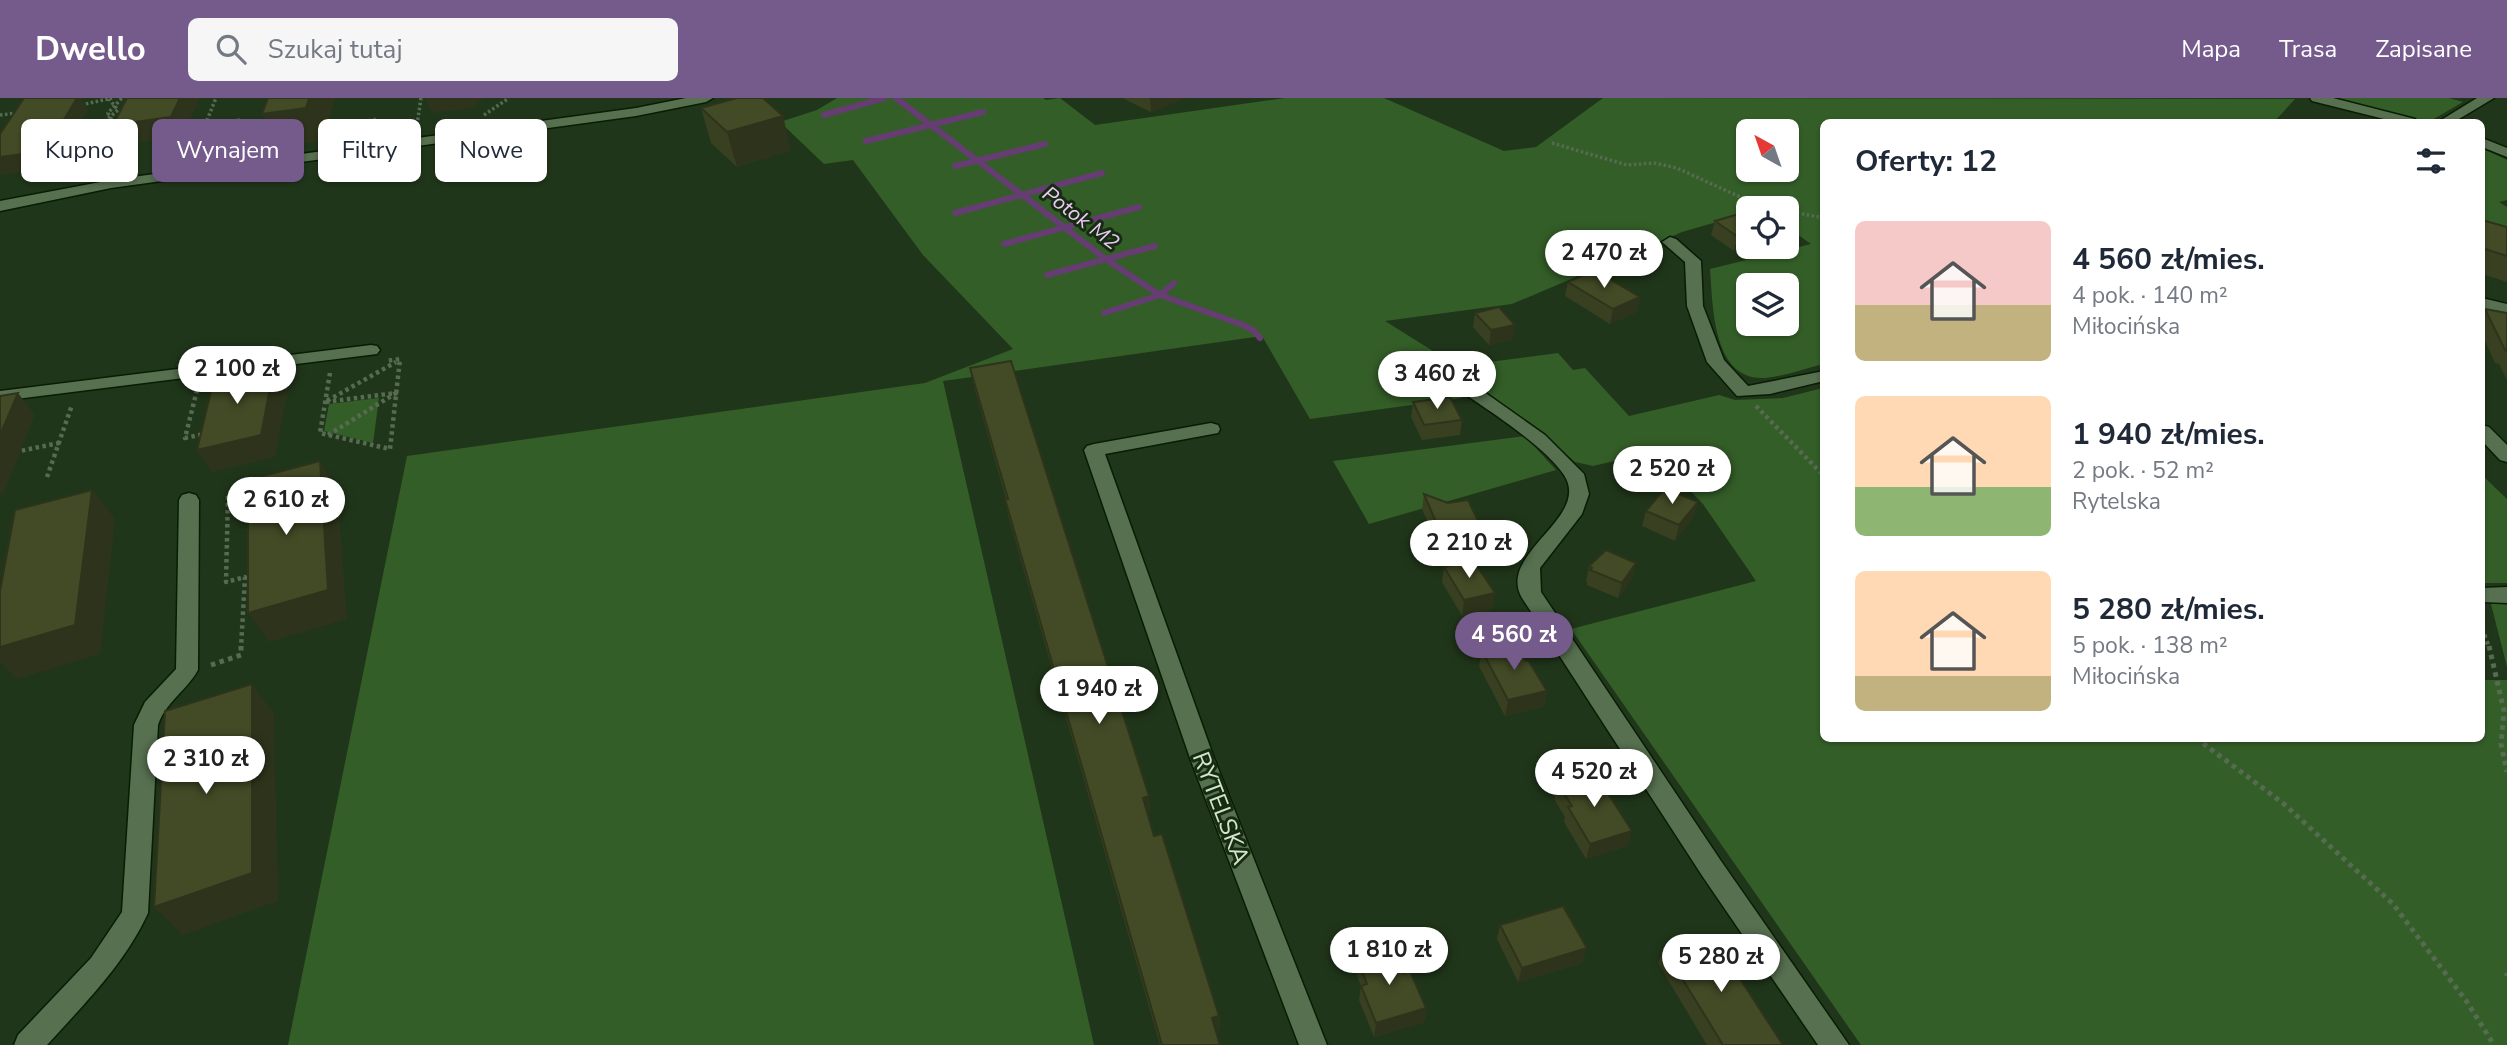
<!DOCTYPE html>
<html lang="pl">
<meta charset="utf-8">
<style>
:root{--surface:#fff;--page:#f6f6f7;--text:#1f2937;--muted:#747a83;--accent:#755b8b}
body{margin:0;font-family:"Nunito Sans",sans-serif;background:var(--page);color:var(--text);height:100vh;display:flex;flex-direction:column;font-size:26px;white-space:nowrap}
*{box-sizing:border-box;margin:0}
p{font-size:23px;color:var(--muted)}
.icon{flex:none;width:38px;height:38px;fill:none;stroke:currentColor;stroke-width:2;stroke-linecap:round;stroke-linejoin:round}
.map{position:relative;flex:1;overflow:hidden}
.details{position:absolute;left:1820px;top:21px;width:665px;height:623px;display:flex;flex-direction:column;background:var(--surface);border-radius:10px;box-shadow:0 2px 5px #0004}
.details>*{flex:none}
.guide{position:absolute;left:21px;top:21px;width:665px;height:63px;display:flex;gap:14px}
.needle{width:46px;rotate:320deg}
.controls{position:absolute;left:1736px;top:21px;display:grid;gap:14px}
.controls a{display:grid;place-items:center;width:63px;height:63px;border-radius:10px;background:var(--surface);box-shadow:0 2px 5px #0004;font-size:35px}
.price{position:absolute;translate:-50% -60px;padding:0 16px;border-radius:24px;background:#fff;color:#222;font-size:23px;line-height:46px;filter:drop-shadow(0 2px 4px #0008)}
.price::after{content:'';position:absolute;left:50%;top:42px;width:21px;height:16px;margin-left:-10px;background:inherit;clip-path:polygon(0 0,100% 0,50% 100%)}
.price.selected{background:var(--accent);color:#fff}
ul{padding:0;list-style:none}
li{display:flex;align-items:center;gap:21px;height:175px;padding:0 35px}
li span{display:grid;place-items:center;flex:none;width:196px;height:140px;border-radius:10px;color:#555}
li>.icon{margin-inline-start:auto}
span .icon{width:84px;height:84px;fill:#fffc;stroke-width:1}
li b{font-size:30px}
h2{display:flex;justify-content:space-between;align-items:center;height:84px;padding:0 35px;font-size:30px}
.tag{padding:0 24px;border-radius:10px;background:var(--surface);box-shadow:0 2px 5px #0004;font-size:24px;line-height:63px}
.tag.selected{background:var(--accent);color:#fff}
header{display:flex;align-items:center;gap:42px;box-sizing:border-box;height:98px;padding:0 35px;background:var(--accent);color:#fff}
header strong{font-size:33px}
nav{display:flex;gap:38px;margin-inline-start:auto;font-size:24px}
.search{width:490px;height:63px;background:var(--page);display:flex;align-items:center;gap:18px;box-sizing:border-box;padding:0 24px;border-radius:10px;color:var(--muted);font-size:26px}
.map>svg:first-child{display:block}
</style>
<header>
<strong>Dwello</strong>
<div class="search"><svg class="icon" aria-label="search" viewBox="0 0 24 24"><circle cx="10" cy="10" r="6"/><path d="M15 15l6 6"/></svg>Szukaj tutaj</div>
<nav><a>Mapa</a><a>Trasa</a><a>Zapisane</a></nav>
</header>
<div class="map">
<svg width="2507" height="947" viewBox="0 0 2507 947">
<rect width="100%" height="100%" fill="#20361a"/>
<path fill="#345e28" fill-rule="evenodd" d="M837,0H1043L1046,2L1060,0L1095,27L1285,0H1384L1504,53L1536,49L1603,0L2295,1L2274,24H1824L1823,266C1805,271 1784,278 1765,280C1712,283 1713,207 1710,171L1811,146L1787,129V110H1748V115L1682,134L1512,206L1385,223L1433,253L1439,276L1462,300L1310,321L1262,238L943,283L1094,947H288L407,358L925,285L1013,251L923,157L853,62L824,66L780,24L817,12ZM1748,33H1787V72H1748ZM1748,187H1787V226H1748Z
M2338,0H2449L2463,4L2432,22H2412Z
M2482,50L2507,62V102L2499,104L2507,109V138L2482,131Z
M1558,255L1573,272L1585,270L1629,318L1719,297L1735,302L1783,300L1823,290L1824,640H2482V582H2507V947H1861L1571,531L1756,483L1703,406L1653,354L1593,368L1575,364L1542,335L1465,281L1458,268Z
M379,300L373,345L324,333L329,306Z
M1525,338L1556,372L1369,426L1333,363Z
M2482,377L2507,401V485H2482Z
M2507,505V569L2491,506Z"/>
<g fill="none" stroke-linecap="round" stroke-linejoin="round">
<path stroke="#663d72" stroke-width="6" d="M896,0L1107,162L1160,197L1243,227L1253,232L1260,240
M824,17L884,0
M866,43L983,14
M955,68L1045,46
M955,115L1102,75
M1004,146L1139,109
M1047,177L1155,148
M1104,215L1160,197L1174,185"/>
<defs>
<path id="minor" d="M686,0H713L706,4L636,18L111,90L0,113V103L111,82L636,10Z
M2310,0H2333L2415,21L2417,24H2396L2312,3Z
M2477,0H2494L2454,24H2438Z
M2482,40L2507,50V59L2482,49Z
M1670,139L1676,141L1701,163L1703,208L1724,262L1748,288L1824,273V283L1770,296L1737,298L1707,264L1687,208L1685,164L1662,144Z
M2482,200L2507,206V216L2482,210Z
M371,247L377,248L380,252L377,256L0,303V293Z
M1447,271L1453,272L1545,337L1584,376L1589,396L1582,416L1540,470L1541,494L1721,763L1849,947H1818L1703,779L1522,500C1496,455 1592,420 1564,377C1543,345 1474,303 1441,280L1438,276Z
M1211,325L1218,327L1220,331L1218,335L1105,356L1214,660L1327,947H1299L1190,660L1084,352L1087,348L1094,346Z
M2482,327L2489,329L2507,347V364L2500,362L2482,343Z
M189,395L196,397L199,402L198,572C187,592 165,605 158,627L148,815C124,867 85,905 47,947H14L18,937L91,860L122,814L134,627L145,604L176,571L179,402L182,397Z
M2507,489V505L2482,504V490Z"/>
</defs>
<use href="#minor" stroke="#081d03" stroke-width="3"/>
<path stroke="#576b52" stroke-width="3.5" stroke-dasharray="2.5 2.5" stroke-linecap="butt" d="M81,7L112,0
M0,17L17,15
M484,17L509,0
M205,27L216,0
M417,27L421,0
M183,30L240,22
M343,40L349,26L378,21
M103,41L115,28L108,15L122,0
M1552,45L1627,67L1654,65L1677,70L1751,104L1778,110
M81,59L98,52L95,48
M72,75L82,55L103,41L97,30L118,12L109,1
M1787,113L1824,120"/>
<path stroke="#576b52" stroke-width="4.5" stroke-dasharray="3.5 3.5" stroke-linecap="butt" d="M330,275L320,335L390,351L400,261L386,263
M197,292L185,340L204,336
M1756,308L1824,378
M328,337L396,295L325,304L396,264
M15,354L59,345
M47,379L72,307
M228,398L226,484L245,479L241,550
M2482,530L2489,550"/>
<path stroke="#576b52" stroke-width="5" stroke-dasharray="4.5 4.5" stroke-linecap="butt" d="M2489,548L2504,613L2501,646L2507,674
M211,567L241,557V548
M2196,640L2284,706L2393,806L2467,904L2494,947
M2507,875V878"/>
<use href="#minor" fill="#577050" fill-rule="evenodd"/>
</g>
<path fill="#394021" d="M1122,0H1186L1151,14Z
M701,10L791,52L737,69L711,45Z
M1746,114L1734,153L1711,137L1715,123Z
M2482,122L2507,129V184L2482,176Z
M1568,184L1640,199L1636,214L1610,226L1565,198Z
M2485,211L2507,215V282L2499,266L2495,265L2482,236V216Z
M1475,215L1513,241L1489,247L1473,229Z
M970,270L1149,698L1150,713L1147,714L1154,738L1219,918L1220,932L1216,933L1220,947H1160L1008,417L1006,401L973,285Z
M1413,304L1462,322L1460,337L1422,342L1411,319Z
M1424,396L1483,433L1480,448L1452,452L1448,443L1437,444L1422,411Z
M1698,404L1693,419L1675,443L1642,428L1646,413Z
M1636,465L1632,481L1618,500L1587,487V485L1586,484L1589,468Z
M1444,469L1492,511L1462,518L1442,484Z
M1482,553L1526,563L1547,593L1544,608L1505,618L1479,568Z
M1558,686L1628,748L1586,761L1564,724L1565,719L1554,701Z
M1500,827L1582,865L1518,884L1497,841Z
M1664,851L1783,947H1707L1658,865Z
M1357,860L1404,875L1426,910L1424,924L1374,939L1359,902L1361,888L1356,875Z"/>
<path fill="#2e341b" d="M77,0H80L88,13L55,69L0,77V59Z
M180,0H200L182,39L125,46L113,27Z
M309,0H335L323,43L280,49L262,16Z
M425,0H483L473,10L432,15Z
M1150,0H1186L1151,14Z
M783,18L791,52L737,69L727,34Z
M1748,136L1749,149L1734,153L1738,139Z
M1640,199L1636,214L1610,226L1613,211Z
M1515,227L1513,241L1489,247L1491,232Z
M275,264L289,286L275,359L212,374L197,352Z
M18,295L35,317L4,395L0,396V337Z
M320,363L337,392L347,521L269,544L248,515Z
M92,392L115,421L100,556L17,581L0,564V549Z
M1698,404L1693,419L1675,443L1679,427Z
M1450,427L1448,443L1437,444L1438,429Z
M1636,465L1632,481L1618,500L1622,485Z
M1495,495L1492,511L1462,518L1464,502Z
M252,586L274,615L278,803L183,837L154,809Z
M1547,593L1544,608L1505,618L1508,602Z
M1149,698L1150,713L1144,715L1143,700Z
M1632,733L1628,748L1586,761L1590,746Z
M1587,850L1582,865L1518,884L1522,870Z
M1426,910L1424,924L1374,939L1376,925Z
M1219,918L1220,932L1213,934L1212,920Z"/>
<path fill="#424a26" stroke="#2e341b" stroke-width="2" d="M24,0H77L45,53L0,59V36Z
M127,0H180L171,19L113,27Z
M268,0H309L306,10L262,16Z
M737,0H763L783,18L727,34L701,10Z
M1746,114L1748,116V136L1738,139L1715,123Z
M2482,122L2507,129V158L2482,150Z
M1594,172L1640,199L1613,211L1568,184Z
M1499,209L1515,227L1491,232L1475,215Z
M2485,211L2507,215V253L2505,252Z
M1011,263L1149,698L1143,700L1154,738L1162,736L1219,918L1212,920L1220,947H1162L1005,401H1008L970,270Z
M275,264L261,337L197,352L215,276Z
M18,295L0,337V298Z
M1450,299L1462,322L1424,327L1413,304Z
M320,363L328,492L248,515V382Z
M1665,390L1698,404L1679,427L1646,413Z
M92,392L75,527L0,549V493L15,412Z
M1424,396L1448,405L1468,402L1483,433L1455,437L1450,427L1438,429Z
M1606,452L1636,465L1622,485L1590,472L1592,470L1589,468Z
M1473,462L1495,495L1464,502L1444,469Z
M1514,545L1526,563L1528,562L1547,593L1508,602L1482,553Z
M252,586V775L154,809L165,613Z
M1595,675L1632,733L1590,746L1568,709L1572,708L1558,686Z
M1563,808L1587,850L1522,870L1500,827Z
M1711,836L1783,947H1723L1664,851Z
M1392,850L1404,875L1410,873L1426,910L1376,925L1361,888L1367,886L1357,860Z"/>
<g text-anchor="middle" stroke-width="6" stroke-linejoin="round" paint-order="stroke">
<g font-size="21" font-style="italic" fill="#eec9f9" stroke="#162c10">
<text transform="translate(1081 120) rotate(37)" y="7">Potok M2</text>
</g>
<g font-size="24" fill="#d5e3d1" stroke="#162c10">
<text transform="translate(1221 710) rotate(69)" y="8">RYTELSKA</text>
</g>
</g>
</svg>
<div class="controls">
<a><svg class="needle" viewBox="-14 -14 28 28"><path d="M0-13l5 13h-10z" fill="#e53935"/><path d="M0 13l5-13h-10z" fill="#747a83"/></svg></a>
<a><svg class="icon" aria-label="locate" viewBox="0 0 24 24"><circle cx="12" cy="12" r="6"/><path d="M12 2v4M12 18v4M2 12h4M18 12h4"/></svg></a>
<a><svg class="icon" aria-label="layers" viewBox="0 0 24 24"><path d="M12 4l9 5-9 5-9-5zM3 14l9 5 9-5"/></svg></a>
</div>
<b class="price" style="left:1604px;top:192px">2 470 zł</b>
<b class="price" style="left:237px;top:308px">2 100 zł</b>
<b class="price" style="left:1437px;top:313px">3 460 zł</b>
<b class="price" style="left:1672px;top:408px">2 520 zł</b>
<b class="price" style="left:286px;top:439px">2 610 zł</b>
<b class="price" style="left:1469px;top:482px">2 210 zł</b>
<b class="price selected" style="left:1514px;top:574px">4 560 zł</b>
<b class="price" style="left:1099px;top:628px">1 940 zł</b>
<b class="price" style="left:206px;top:698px">2 310 zł</b>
<b class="price" style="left:1594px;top:711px">4 520 zł</b>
<b class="price" style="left:1389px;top:889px">1 810 zł</b>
<b class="price" style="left:1721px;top:896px">5 280 zł</b>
<div class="guide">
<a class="tag">Kupno</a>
<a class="tag selected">Wynajem</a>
<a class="tag">Filtry</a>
<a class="tag">Nowe</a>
</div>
<section class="details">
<h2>Oferty: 12<svg class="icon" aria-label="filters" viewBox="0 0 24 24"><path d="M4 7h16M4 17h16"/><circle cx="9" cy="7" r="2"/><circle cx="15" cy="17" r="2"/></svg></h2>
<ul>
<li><span style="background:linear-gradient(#f6c9c9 60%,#c2b280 0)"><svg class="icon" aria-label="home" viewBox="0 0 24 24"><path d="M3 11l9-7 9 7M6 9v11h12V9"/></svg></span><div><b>4 560 zł/mies.</b><p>4 pok. · 140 m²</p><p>Miłocińska</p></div></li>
<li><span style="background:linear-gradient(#ffd9b3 65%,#8fb573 0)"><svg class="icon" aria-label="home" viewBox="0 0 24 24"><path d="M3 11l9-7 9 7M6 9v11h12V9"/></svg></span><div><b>1 940 zł/mies.</b><p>2 pok. · 52 m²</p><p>Rytelska</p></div></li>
<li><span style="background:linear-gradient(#ffd9b3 75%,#c2b280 0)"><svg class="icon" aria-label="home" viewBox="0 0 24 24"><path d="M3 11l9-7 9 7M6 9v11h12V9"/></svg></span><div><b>5 280 zł/mies.</b><p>5 pok. · 138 m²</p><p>Miłocińska</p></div></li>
</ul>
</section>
</div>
